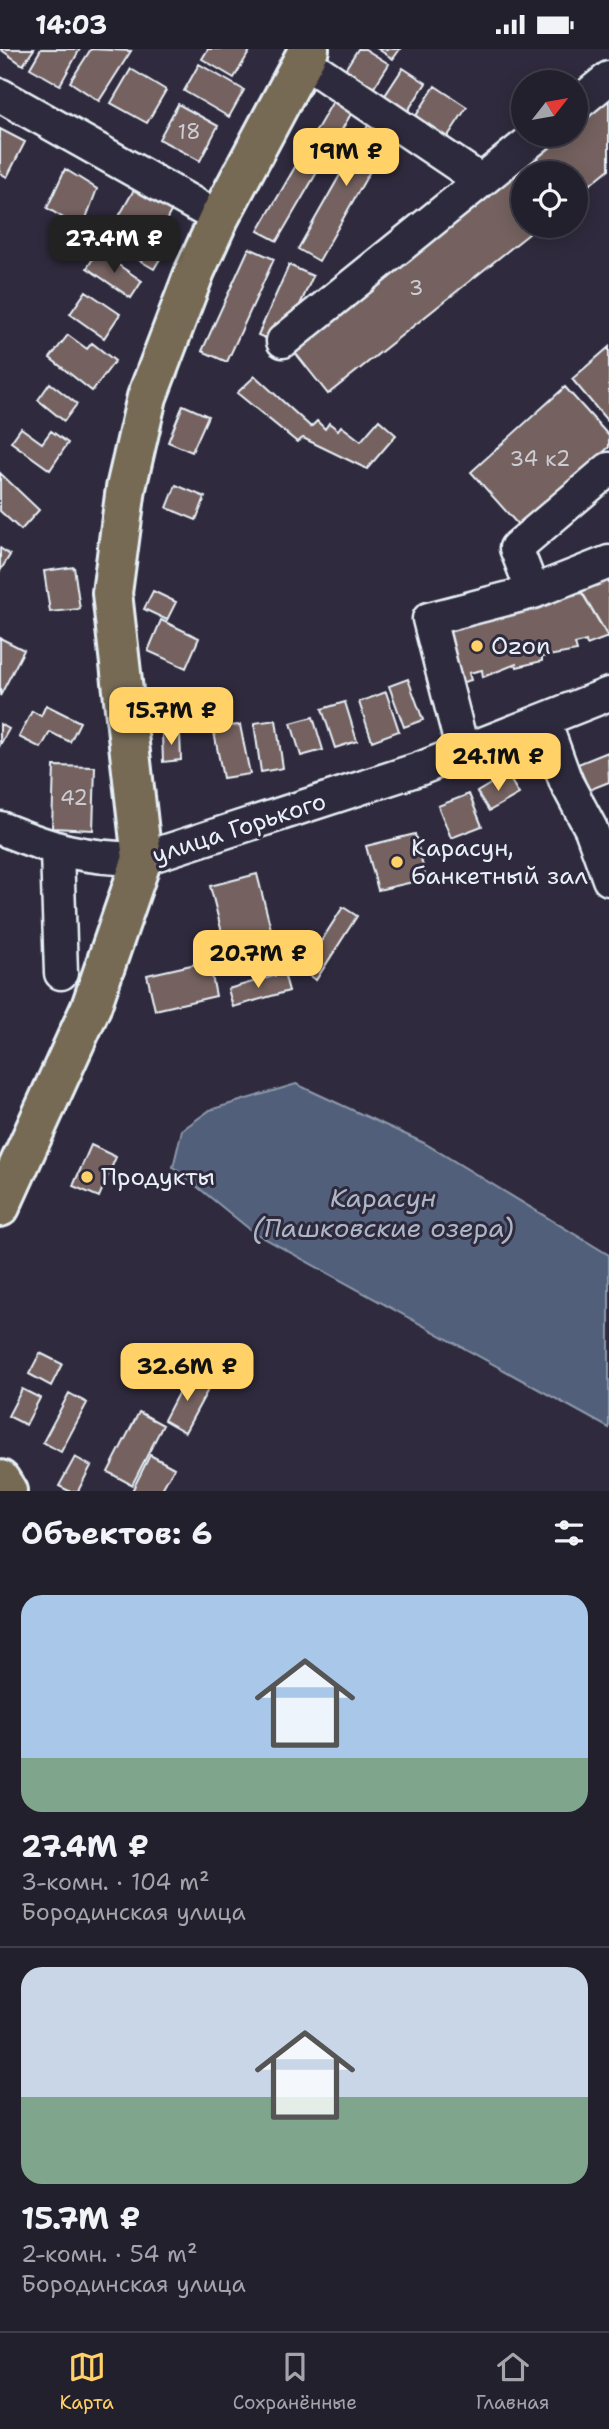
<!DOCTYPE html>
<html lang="ru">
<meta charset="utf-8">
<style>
:root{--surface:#23202e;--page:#2b2836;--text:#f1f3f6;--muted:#a3a3aa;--line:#403e4a;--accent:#ffd166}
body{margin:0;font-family:"Shantell Sans",sans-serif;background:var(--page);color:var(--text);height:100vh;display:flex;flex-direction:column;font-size:26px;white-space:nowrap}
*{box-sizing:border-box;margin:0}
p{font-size:23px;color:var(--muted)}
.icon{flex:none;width:38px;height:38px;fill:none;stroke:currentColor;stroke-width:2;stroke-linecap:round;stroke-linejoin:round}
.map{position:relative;height:1442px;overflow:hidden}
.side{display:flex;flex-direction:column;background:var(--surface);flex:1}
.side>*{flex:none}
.needle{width:46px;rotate:59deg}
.fabs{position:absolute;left:511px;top:21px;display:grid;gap:14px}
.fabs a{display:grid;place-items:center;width:77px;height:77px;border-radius:50%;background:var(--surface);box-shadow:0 4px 18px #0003,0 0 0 2px var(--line);font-size:35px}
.price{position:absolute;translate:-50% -60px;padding:0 16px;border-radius:14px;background:var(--accent);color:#111;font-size:23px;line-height:46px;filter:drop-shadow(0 2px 4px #0008)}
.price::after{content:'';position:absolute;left:50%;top:42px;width:21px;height:16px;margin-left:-10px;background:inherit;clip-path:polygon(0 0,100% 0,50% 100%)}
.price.selected{background:#222;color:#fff}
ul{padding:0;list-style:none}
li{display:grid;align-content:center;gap:14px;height:371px;padding:0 21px}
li+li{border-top:2px solid var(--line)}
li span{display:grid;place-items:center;height:217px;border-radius:21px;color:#555}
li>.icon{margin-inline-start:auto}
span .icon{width:126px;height:126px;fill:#fffc;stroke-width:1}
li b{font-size:30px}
h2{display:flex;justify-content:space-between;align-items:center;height:84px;padding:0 21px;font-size:30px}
.status{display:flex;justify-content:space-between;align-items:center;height:49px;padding:0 35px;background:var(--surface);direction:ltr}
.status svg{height:19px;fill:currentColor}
.tabs{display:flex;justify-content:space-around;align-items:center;height:98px;border-top:2px solid var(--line);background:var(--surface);font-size:19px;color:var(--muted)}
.tabs a{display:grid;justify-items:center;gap:4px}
.tabs .selected{color:var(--accent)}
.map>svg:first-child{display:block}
</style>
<div class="status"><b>14:03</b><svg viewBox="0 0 49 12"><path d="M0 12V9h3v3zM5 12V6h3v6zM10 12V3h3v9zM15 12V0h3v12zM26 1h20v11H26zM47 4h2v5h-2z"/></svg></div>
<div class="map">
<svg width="609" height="1442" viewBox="0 0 609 1442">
<rect width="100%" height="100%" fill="#2f2a3d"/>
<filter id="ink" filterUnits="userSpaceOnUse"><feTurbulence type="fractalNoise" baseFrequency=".0143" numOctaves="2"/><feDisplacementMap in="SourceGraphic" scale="14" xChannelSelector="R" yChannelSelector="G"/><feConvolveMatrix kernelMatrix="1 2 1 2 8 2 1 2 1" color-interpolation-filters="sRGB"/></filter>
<g filter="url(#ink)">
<path fill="#515f7a" stroke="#8d99ac" stroke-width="2" d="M296,1035L424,1094L609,1206V1379L253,1183L173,1118L182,1081L210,1061Z"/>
<path fill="#746261" stroke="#e8f1f8" stroke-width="2" d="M0,0H34L23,16Z
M41,0H80L60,36L30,19Z
M91,0L131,2L99,52L70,33Z
M208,0H251L234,29L202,10Z
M358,0H365L389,15L373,40L344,22Z
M378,0H400L393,10Z
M199,15L244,41L229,68L184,42Z
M403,19L426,34L405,66L382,51Z
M131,20L166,41L147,74L111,54Z
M435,37L467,58L444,93L412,73Z
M336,47L355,58L277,192L258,182Z
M609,48V120L576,147V124H523V177H539L328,345L293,301L562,86H576V75Z
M178,55L218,77L200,112L159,90Z
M374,66L395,78L319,212L298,200Z
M0,80L25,93L7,128L0,124Z
M65,120L97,140L82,180L47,159Z
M136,137L174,157L156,190L118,169Z
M127,181L164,203L154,220L117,198Z
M249,199L274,210L227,313L202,302Z
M98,202L142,232L131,249L87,219Z
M289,216L313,227L282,296L258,286Z
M86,242L120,265L104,289L70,265Z
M68,286L87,300L92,294L115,312L92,342L50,309Z
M609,298V374L572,330Z
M255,327L311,378L317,372L325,380L329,374L338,381L341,377L361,392L379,371L396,386L367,420L303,389L297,393L237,344Z
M50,334L77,355L64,372L38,351Z
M565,338L609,387V398L520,478L471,423Z
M183,356L208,367L192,403L168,393Z
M21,379L42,394L51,382L68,394L50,421L11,393Z
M0,424L39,461L21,481L0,462Z
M176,436L205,448L196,471L167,459Z
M0,499L10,506L0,522Z
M74,518L80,560L50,563L44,522Z
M609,526V589L582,543Z
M571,538L573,546L582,544L608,588L587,596L586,592L575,595L577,602L542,608V612L517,618L516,615L483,628L482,621L469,624L471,631L456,635L446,572Z
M153,542L176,553L167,571L144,560Z
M161,571L199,589L186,619L148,602Z
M0,589L24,601L0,647Z
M408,630L423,671L404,678L389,637Z
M169,640L193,643L189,673L166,670Z
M386,643L399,682L372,692L359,653Z
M345,653L357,692L335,699L322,660Z
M46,656L80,673L70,693L50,683L41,699L19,688L32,662L41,667Z
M313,668L323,701L301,707L291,674Z
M276,671L283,719L261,723L254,674Z
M0,675L9,680L0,696Z
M240,676L250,725L223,729L213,678Z
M180,683L181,711L163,713L162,684Z
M608,703L609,733L589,741L578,715Z
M54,717L95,718L93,781L52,779Z
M507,725L519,745L489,762L477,743Z
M469,745L482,777L451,789L438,757Z
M415,785L426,830L378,841L366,797Z
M257,825L273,888L226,899L210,837Z
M343,858L357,867L316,931L302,922Z
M209,912L216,947L155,961L147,926Z
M284,924L289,942L233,958L228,940Z
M91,1096L116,1108L99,1148L73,1137Z
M40,1304L62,1315L51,1337L29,1325Z
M188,1325L210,1337L185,1383L164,1371Z
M22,1340L40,1349L26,1376L8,1367Z
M69,1344L87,1354L61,1403L43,1393Z
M139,1363L163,1376L132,1436L108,1423Z
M150,1406L174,1419L161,1442H132Z
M75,1408L91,1417L78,1442H69L59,1437Z"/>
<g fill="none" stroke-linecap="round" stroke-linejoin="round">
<defs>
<path id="minor" d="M302,11L480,131
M0,46L219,169
M576,56L609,29
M283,292L538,86
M533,543L516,499L609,420
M544,672L566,733L591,780L609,830
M463,703L429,570L533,543L609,513
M0,779C54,801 83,809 142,810L419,720L609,645
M57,802L61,924"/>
<path id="major" d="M0,1158L91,958L142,810L112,544L126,439L147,348L195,222L219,169L309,0
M0,1431L7,1442"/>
</defs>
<use href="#minor" stroke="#e8f1f8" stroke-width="37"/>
<use href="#major" stroke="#e8f1f8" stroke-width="44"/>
<use href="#minor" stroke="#2f2a3d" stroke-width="32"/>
<use href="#major" stroke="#766a54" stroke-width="38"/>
</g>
</g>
<g fill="#ffd166" stroke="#2f2a3d" stroke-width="2.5">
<circle cx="477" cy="597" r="7"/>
<circle cx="397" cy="813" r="7"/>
<circle cx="87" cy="1128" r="7"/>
</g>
<g text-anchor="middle" stroke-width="6" stroke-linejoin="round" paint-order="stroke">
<g font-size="21" fill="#cbcdd2">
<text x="189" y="90">18</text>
<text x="416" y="246">3</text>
<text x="540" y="417">34 к2</text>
<text x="74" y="756">42</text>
</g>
<g font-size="24" fill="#e8f1f8" stroke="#2f2a3d" text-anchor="start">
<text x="491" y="605">Ozon</text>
<text x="411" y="807">Карасун,<tspan x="411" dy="28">банкетный зал</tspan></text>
<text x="101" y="1136">Продукты</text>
</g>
<g font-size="24" fill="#e8f1f8" stroke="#2f2a3d">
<text transform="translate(239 779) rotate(-18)" y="8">улица Горького</text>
</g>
<g font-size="26" font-style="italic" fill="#acb7c6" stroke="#2f2a3d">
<text x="383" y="1158">Карасун<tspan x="383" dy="30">(Пашковские озера)</tspan></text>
</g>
</g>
</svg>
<div class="fabs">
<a><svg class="needle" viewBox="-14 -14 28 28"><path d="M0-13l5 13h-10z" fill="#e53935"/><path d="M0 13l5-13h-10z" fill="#a3a3aa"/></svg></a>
<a><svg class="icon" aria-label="locate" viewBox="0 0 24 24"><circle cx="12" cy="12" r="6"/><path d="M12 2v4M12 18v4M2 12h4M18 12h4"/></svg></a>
</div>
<b class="price" style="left:346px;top:139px">19M ₽</b>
<b class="price selected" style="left:114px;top:226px">27.4M ₽</b>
<b class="price" style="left:171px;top:698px">15.7M ₽</b>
<b class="price" style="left:498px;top:744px">24.1M ₽</b>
<b class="price" style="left:258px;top:941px">20.7M ₽</b>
<b class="price" style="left:187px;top:1354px">32.6M ₽</b>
</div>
<section class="side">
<h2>Объектов: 6<svg class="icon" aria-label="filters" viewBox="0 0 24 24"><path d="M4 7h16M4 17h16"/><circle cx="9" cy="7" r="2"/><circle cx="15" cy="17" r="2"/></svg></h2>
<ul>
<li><span style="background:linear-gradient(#a9c7e8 75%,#7fa58c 0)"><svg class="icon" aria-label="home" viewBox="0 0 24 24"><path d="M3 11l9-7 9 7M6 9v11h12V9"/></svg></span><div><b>27.4M ₽</b><p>3-комн. · 104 m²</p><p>Бородинская улица</p></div></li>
<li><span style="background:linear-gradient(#c9d6e8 60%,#7fa58c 0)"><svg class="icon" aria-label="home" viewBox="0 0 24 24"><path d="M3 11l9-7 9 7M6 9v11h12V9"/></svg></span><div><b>15.7M ₽</b><p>2-комн. · 54 m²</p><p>Бородинская улица</p></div></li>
</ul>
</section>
<nav class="tabs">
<a class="selected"><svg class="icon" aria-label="map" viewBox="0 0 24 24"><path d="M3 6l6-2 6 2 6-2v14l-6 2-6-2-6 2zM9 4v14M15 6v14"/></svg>Карта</a>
<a><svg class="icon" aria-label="saved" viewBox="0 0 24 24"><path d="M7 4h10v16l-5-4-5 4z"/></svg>Сохранённые</a>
<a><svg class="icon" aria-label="home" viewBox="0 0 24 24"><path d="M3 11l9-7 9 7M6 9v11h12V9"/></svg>Главная</a>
</nav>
